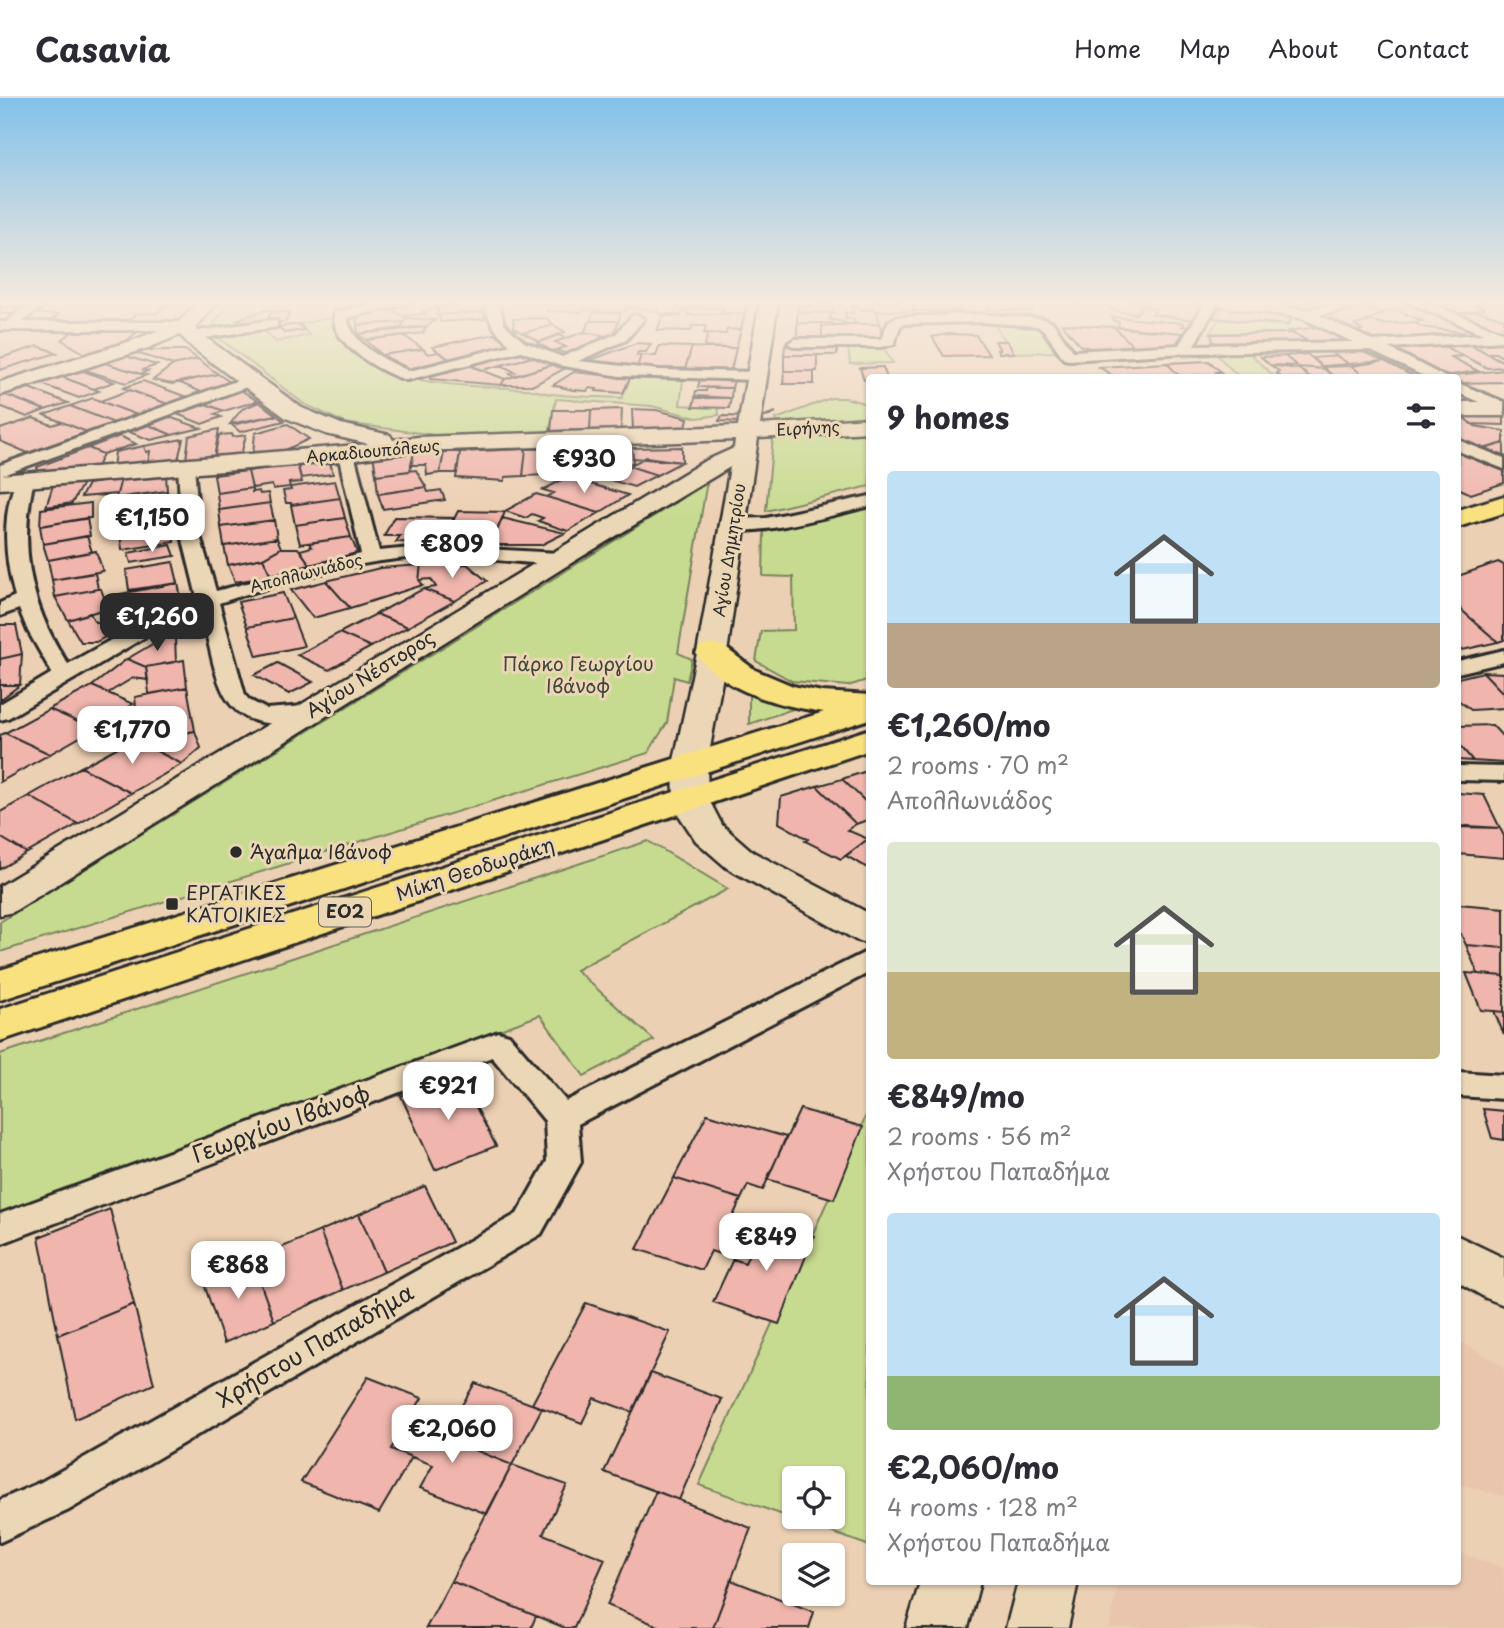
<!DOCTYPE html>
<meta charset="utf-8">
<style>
:root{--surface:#fff;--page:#f7f7f7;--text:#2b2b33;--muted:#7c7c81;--line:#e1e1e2;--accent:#2b2b2b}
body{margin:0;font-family:"Playpen Sans",sans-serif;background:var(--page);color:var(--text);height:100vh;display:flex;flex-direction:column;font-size:26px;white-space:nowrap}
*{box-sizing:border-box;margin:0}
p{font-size:23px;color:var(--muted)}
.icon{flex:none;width:38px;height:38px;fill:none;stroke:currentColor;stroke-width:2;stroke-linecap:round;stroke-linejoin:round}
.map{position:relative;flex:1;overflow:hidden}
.side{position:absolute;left:866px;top:276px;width:595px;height:1211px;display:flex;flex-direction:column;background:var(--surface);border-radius:7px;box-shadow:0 2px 5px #0004}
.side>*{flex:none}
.tools{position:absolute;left:782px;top:1368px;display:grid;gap:14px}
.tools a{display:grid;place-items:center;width:63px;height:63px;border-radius:7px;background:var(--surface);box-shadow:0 2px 5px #0004;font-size:35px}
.price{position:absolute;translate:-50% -60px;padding:0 16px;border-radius:14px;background:#fff;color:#222;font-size:23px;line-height:46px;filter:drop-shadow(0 2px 4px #0008)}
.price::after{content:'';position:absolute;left:50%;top:42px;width:21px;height:16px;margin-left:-10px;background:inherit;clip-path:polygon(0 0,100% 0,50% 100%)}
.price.on{background:var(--accent);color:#fff}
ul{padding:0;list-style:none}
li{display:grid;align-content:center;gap:14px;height:371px;padding:0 21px}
li span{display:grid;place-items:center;height:217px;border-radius:7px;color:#555}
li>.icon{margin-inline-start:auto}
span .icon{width:126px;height:126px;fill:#fffc;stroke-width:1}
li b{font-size:30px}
h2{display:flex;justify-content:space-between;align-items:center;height:84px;padding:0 21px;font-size:30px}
header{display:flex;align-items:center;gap:42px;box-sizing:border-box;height:98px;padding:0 35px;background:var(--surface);border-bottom:2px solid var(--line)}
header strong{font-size:33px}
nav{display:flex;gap:38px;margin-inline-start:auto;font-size:24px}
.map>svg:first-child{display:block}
</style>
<header>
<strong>Casavia</strong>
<nav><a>Home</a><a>Map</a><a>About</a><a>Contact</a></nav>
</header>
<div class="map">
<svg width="1504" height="1530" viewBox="0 0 1504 1530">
<rect width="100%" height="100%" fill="#ecd0b3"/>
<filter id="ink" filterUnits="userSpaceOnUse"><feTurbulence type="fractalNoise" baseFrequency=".0143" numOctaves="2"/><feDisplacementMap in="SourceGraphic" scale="14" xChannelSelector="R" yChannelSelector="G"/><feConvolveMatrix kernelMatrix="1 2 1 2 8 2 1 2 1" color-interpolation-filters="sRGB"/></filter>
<g filter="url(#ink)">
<path fill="#e9c5ae" d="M0,233L72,234L62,242L87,257L0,284Z
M1458,1242L1504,1269V1398L1458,1386Z
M1458,1454L1504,1470V1530H1109L1118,1484H1458Z"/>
<path fill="#c7db90" stroke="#79835e" stroke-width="2" fill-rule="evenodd" d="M233,203H283L276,212L238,222L258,227L276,244L309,237L300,226L334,219C334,234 344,246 356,254C407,291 465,287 526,291C535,292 543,295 552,296C575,299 599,299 622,300L630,280L683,282L680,307L718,309L719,317L697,320L652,308L556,301L549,336L435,337L345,325L304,306L216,238L212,233L214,225Z
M1291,220L1303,222L1318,229L1293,235H1210L1219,221L1287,228Z
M993,225L1037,228L1056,254L1014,255Z
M882,247L893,265L850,266L848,248Z
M1247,253L1276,280H1240L1217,257L1184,259L1179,254Z
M831,300H846L870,307V325L779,330L776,321Z
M870,334V388L766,413L773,339Z
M704,387H707L706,389L678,555L692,561L687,583L674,579L667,625L648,655L0,854V824Z
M870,410V581L848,588L792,583L756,563L761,533L794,532L793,479L763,478L764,434Z
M749,594L796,610L749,626Z
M648,743L728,791L576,872L654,942L584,978L540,917L0,1118V956Z
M870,1009V1448L699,1387ZM794,1381H833V1419H794Z"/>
<path fill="#f0b6ad" stroke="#2b2b2b" stroke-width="2" d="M53,203H171L157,215L136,216L127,224L50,223L59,216H37Z
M427,203L438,210L422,214L425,216L403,218L391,211Z
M479,203L483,214L436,217L440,209Z
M538,203H588L582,214L547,213L551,207H536Z
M588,203H631L626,213L583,212Z
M631,203H681L675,216H658L659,213H650L651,211L627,210Z
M681,203H698L696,210L677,212Z
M698,203H748L745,215H722L723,210H696Z
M799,203H853L830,204L829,208L798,207Z
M871,203H914V213H877L873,212Z
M989,203H1032V213L988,211Z
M1058,203H1105L1100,210Z
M1112,203H1148L1136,216L1110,212Z
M1148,203H1179L1204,207L1192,222L1152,216L1156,211L1145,210Z
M1238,203H1290L1306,210L1300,211Z
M1290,203H1339L1306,210Z
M1398,203L1476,233L1477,236L1422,229L1414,224L1423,223L1397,212L1380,215L1365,209Z
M1419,203H1486L1488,205L1475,207L1486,211L1454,216Z
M914,205L961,206V213H914Z
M798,207H833L834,215L797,214Z
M852,208L872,209L873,212H877L880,226H855L854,221H846L845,214L853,215Z
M1220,208L1293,217L1288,227L1213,220Z
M0,209H27L18,216H0Z
M1365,209L1383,216L1367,222L1371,223L1355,227L1362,232L1349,235L1319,218Z
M391,211L406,220L404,224L357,227L356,218Z
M271,212L267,227L236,222L262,213Z
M683,213L689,214L688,217L745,215L741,232L727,231L726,236L704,235L706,228H692L691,233L657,232L663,218H681Z
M1478,213L1504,221V234L1454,216Z
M277,214H290L286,224L267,225L270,215Z
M483,214L485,221L440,224V218L436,217Z
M797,214L831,215V220L828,221L845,224L846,228H833V225H797Z
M593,215H621L619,223H590Z
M1112,219L1184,225L1182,228L1188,229L1183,235L1118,229L1119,224L1114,223Z
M406,220L436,222L426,229L401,230Z
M546,220L554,227L523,235L514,230L513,221Z
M590,223H619L612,239L584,234Z
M1371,223L1384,226L1414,224L1422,229L1477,236L1368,244L1349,235L1362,232L1355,227Z
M404,224L401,230L358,236L357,227Z
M797,225H822V239H797Z
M299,226L304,232L284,235L279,229Z
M846,226H880L882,239H822V228Z
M1062,226L1114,229L1138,253L1113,254L1081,248Z
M554,227L565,234L540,244L523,235Z
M426,229L423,235L366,242L358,236Z
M1114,229L1141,232L1183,235L1174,249L1138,253Z
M1318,229L1347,244L1317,248L1288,233Z
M727,231L741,232L736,250H704L708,235L726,236Z
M72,234H137L123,246L87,257L62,242Z
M584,234L612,239L569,257L556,252L566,249L555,244Z
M1293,235L1317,248L1224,249L1214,246L1211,236Z
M494,236L517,248L455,265L432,249Z
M948,236L976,237L989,257L944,258L932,239Z
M403,237L423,251L382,257L366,242Z
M558,237L567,240L555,244L566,249L552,253L538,245Z
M995,243H1007L1014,255H999L997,252H1000Z
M1501,243L1504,245V260L1495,255H1487L1470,246Z
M636,245L651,246L646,254H638L637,257H641L637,270L588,263Z
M1470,246L1504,264V269L1487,270L1444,248Z
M38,248L57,255L0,272V260Z
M659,248L692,249L685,271L637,270L641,257L656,258Z
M785,248L837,249V257H784Z
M1444,248L1463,258L1451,259L1478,273L1444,278L1389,252Z
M692,249L736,250L731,272L685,271Z
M423,251L428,256L438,254L455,265L417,275L382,257Z
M147,252H185L198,261L173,267L137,255Z
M520,252L536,258L483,272L466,266Z
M1361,253L1384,263L1349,266L1332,255Z
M1307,256L1312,260L1325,271L1298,269L1285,258Z
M784,257H817V273H784Z
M125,258L157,267L142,272L148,273L141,276L105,265Z
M536,258L555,266L514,278L509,275L515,274L501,267Z
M1285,258L1297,268L1270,267L1261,259Z
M1337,258L1349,266L1321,268L1312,260Z
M198,261L218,276L172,286L153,282L173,267Z
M1209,263L1221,274H1216L1221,279L1204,280L1201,277H1197L1200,280L1180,279L1167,265Z
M1384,263L1415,279L1366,280L1352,268Z
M105,265L141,276L147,277L126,285L85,272Z
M1167,265L1181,280H1117L1099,269Z
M466,266L505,281L501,287L430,281L432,275Z
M555,266L566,270L534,287H501L505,281Z
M1270,267L1299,271L1310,280H1282L1276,275L1279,273Z
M1352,268L1366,280H1335L1322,269Z
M883,269L887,280L870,282H864L860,270Z
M1298,269L1325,271L1335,280H1310Z
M1504,272V284L1459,285L1458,280L1444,278Z
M83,273L114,284L94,291L62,279Z
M784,273H814V286H783Z
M574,274L630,280L623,295L596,293L597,291L589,290L587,293L573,292L553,287Z
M218,276L230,284L201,294L178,284Z
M62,279L94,291L99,293L79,300L41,286Z
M700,281L734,282L732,290L698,289Z
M143,283L187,299L168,306L123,290Z
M29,290L68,305L45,312L6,297Z
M707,290H732L731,300L695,298L696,293H706Z
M130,292L168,306L137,317L100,303Z
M241,292L257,303L224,313L206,306Z
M6,297L45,312L27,319L0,308V299Z
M93,300L100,303L137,317L114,325L70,308Z
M695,300H731L729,310L693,309Z
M259,304L276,317L230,326L242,311Z
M206,306L224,313L215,316L221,319L202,326L177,316Z
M70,308L114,325L87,334L44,317Z
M622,311L621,331L590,332L591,312Z
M632,311L656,312L688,320L686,329L633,331Z
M553,312H591L590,332L551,333Z
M1495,313L1504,320V327L1471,326L1458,314Z
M776,314L760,321L758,325L719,323L722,318L761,319Z
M1458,316L1475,328L1504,333V345L1483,351L1458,341Z
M276,317L284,323L240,334L232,327Z
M169,319L201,330L172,337L149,327Z
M33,320L52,327L62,324L87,334L28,355L0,343V331Z
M288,326L309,341L281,354L253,356L255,335Z
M149,327L172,337L151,342L129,334Z
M219,331L214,360L186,362L189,338Z
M232,336L233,339L246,337L241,357L214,360L219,337Z
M120,338L136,346L103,356L88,350Z
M183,341L178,362L148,365L150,353L146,354L144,348Z
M1504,345V362L1481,352Z
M144,348L146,354L150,353L148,365L113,369L115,354Z
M588,349V366L571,367V371H547L549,351Z
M682,349V364L633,360L632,350Z
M88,350L103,356L97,369L38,373L37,369Z
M614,350H632L633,365H614Z
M614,350V367L598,368V351Z
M526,351H549L547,377L523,378Z
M526,351L523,378L505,379V383L456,380L460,354Z
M1465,353L1504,369V385L1471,396L1458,390V355Z
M444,354H460L457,375H440Z
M444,354L440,375L427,377L426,367H411L414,355Z
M414,355L410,373L376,377L373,356Z
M646,359L682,364L657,377L629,368Z
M330,364L333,376L301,380L298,368Z
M297,366L302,384L289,385L290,389L273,391L272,387L252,390L248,373Z
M629,368L657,377L634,389L604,380Z
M416,372L426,389L378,396L376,377Z
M248,373L252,390L217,395L214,377Z
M166,376L167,393L116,400L121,381Z
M567,379L628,397L599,415L547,399L554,395L543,392Z
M121,381L117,396L81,399L88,386Z
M335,383L340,400L291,407V405H286L283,393L291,392L290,389Z
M83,385L72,405L46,409L53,387Z
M426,389L428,394L441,392L445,402L383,411L378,396Z
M252,390V394L259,393L260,396L268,395L270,405L219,412L217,395Z
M167,393L170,410L121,415L127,399Z
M536,396L547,399L599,415L568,433L538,423L543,420L532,416L526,420L505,413Z
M340,400L345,420L295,427L291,407Z
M91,405V420L40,428L41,411Z
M270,405L274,422L221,429L219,412Z
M170,410L172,427L120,435L121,415Z
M458,413L505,414L491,447L442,445Z
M394,419L454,420L442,445L396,444L400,438H384Z
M87,420L90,438L43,446L40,428Z
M345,420L351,439L300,446L295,427Z
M502,420L565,435L541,447H491Z
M274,422L277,440L224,448L221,429Z
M172,427L174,444L122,452L120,435Z
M87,438L92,454L48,462L43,446Z
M351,439L358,457L311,468L300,452L312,449L309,445Z
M277,440L281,450L263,460L228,467L224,448Z
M171,447L175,458L131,465L128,455Z
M281,450H298L311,468L271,478L263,460Z
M96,453L103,473L52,482L48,462Z
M263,460L271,478L235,484L228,467Z
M173,464L178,485L129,492L126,472Z
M1498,464L1504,467V542L1498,544L1458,509V478Z
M467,466L487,483L455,503L423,491L436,489L431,481L419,482L421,467Z
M421,467L419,482L423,487L350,510L326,483L380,470Z
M95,475L98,491L55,499L52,482Z
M326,483L350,510L313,520L291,492Z
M178,485L181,501L143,517L124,508L120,496Z
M98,491H101L108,510L68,522L55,499Z
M423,491L455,503L408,529L376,516Z
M283,495L293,520L247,529L238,504Z
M1458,509L1498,544L1458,553Z
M127,511L141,519L96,544H81L68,522L90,515L95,524H103Z
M376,516L408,529L371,549L339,535Z
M293,520L304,548L257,558L247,529Z
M0,527H16L22,556L0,561Z
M339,535L371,549L329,572L297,557Z
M166,538L175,540L176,564L146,569L127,561Z
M22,556L20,587H0V561Z
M127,561L146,569L148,582L133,580L108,595L92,588Z
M184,562L187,589L149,596L146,569Z
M278,565L313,584L289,596L254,577Z
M1483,574L1504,596V610L1471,612L1458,602V580Z
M1483,574L1504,575V596Z
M0,587H20L0,602Z
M92,588L133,606L91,630L49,611Z
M187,589L195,633L139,644L135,599Z
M49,611L94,631L50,656L5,635Z
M1492,627L1504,640V665L1473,663L1458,645V628Z
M195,633L201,650L182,666L139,644Z
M5,635L50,656L0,684V637Z
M133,641L182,666L131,695L81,669Z
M1458,645L1473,663L1458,662Z
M81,669L131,695L78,726L29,698Z
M867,673L870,676V708L842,681Z
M842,681L870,708V721L856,726L817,688Z
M817,688L856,726L847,732L868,741L841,761L805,743L808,741L779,725L781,699Z
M1458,695L1484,697L1500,730L1458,729Z
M29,698L78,726L27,755L0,739V714Z
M1467,728L1500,730L1504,738V760L1458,756V729Z
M0,739L27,755L0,771Z
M870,739V771L846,758Z
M1458,806L1504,810V850L1466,847L1461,836H1458Z
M1466,847L1504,850V878L1478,876Z
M1466,875L1504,878V914L1481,912Z
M1494,913L1504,914V937Z
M459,976L496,1048L435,1072L401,998Z
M800,1011L863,1029L834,1101L767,1081Z
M1483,1011L1504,1013V1042L1492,1040Z
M707,1016L786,1039L763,1092L748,1087L741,1101L674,1080Z
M674,1080L741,1101L727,1131L755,1140L745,1165L711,1153L702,1172L637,1151Z
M425,1088L452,1144L384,1174L359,1116Z
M110,1111L134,1206L58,1237L39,1139Z
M359,1116L384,1174L343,1192L320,1133Z
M763,1122L814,1138L779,1226L713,1204L733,1161L745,1165Z
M320,1133L343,1192L274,1223L252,1162Z
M252,1162L274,1223L224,1245L203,1183Z
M586,1205L670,1234L632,1314L594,1300L582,1325L532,1306Z
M134,1206L154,1286L75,1321L58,1237Z
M651,1275L722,1301L679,1402L604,1374Z
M368,1279L422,1300L391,1351L412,1359L379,1415L301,1384Z
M475,1285L542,1310L512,1367L443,1339Z
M414,1314L450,1328L443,1339L512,1367L487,1416L420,1390L433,1367L391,1351Z
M512,1367L567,1387L543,1436L605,1461L574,1530H565L451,1483Z
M656,1393L751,1430L713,1530H663L607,1507Z
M731,1482L814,1514L809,1530H713Z
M451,1483L536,1518L531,1530H426Z"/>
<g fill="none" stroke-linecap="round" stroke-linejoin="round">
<defs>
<path id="street" d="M32,203H47L23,224H186L193,228L186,232H0V224H6Z
M389,203H418L347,220C354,249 384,261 409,273L511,247C495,233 488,224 485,203H498L504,226L524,244L562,259L616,236L632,218L637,217L644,221L626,242L578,263L659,272L757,274L764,278L757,282L620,278L558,267L521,253L407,282C383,276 326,244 335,214Z
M858,203H872L870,210H860Z
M1206,203H1245L1305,212L1352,203H1382L1319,217L1373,243L1483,236L1405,203H1424L1504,235V243L1389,250L1447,280H1428L1369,252L1184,255L1069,262L1064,261L1043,231L1037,228L979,224L904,226L900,228L894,246L881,249H795L788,245L795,241H881L889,223L896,219L979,216L1045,221L1053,225L1073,253L1179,247ZM1217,207L1302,220L1353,244L1194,247Z
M272,222L277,223V229L191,242L184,238L191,234Z
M250,278L258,283L255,286L0,378V367Z
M1458,285L1504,304V315L1458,295Z
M1458,342L1504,360V371L1458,353Z
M346,351L354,356L379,453L432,448L559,455L569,461L559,467C506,464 450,455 397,461C340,467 274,487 219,505L245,597L249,602L266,611L305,608L313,610L316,615L313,620C217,644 219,584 201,512L157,532L8,620L0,622V606L52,575L28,533L19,511L0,518V505L15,498C5,463 0,412 19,378H31L34,382C18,448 30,509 68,566L143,524L197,499L182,438L178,368L180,364H192L194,368L200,438L216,493L361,456L338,356Z
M870,398V408C845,414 738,445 723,427L732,421L766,420Z
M1504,552V564L1458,575V563Z
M1458,668L1504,669V683L1458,682Z
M870,852V874L578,1026L581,1064L541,1136L69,1412L0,1444V1402L41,1384L517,1116L547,1063L545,1023L492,959L0,1146V1116L498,934L509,937L566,1003Z
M1458,974L1504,977V1001L1458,998Z"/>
<path id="secondary" d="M199,203H219L196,229L197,233L302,310L341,326L390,337L393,342L418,339L738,328L760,203H778L760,327L870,320V334L758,340L727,555L707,667L708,700L722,727L753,754L870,816V846L856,842L727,770L696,743L680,719L674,700L673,667L697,555L730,369L568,467L13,814L0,817V788L703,364L734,350L735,342L418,353L346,363L0,391V377L369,346L326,336L286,320L194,251L180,237L148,250L0,297V284L134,242L179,224Z
M1458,304H1504V318H1458Z
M1458,1138L1504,1160V1207L1486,1200L1458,1184Z
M920,1484H980L968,1530H906Z
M1018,1484H1078L1068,1530H1006Z"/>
<path id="highway" d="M1504,398V415L1458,429V412Z
M712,546L723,548L755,572L793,588L822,594L870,597V621L0,902V872L824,614C780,608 723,594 696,555L701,548Z
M870,631V652L0,943V911Z"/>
</defs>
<use href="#street" stroke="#2b2b2b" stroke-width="6"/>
<use href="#secondary" stroke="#2b2b2b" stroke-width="5"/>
<use href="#highway" stroke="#2b2b2b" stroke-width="6"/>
<use href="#street" fill="#ebd7b5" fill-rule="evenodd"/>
<use href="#secondary" fill="#ebd7b5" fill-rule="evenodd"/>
<use href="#highway" fill="#fae180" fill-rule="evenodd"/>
</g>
</g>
<linearGradient id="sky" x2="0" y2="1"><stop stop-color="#83c1ea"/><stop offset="0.49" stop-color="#f6eadd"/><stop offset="1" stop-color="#f6eadd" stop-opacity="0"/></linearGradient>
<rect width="1504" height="418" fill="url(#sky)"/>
<g fill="#2b2b2b" stroke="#ebd7b5" stroke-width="2.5">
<circle cx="236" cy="754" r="7"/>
<rect x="165" y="799" width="14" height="14" rx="3.5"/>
</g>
<g text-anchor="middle" stroke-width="6" stroke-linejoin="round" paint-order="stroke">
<g font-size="16" fill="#2b2b2b" stroke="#ebd7b5">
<text transform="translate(808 330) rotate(-3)" y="6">Ειρήνης</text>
<text transform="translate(373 353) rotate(-5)" y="6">Αρκαδιουπόλεως</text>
<text transform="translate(729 452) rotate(-81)" y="6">Αγίου Δημητρίου</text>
<text transform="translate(306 475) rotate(-14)" y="6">Απολλωνιάδος</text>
</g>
<rect fill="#ebd7b5" stroke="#655f54" stroke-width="2" x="319" y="799.5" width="52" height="29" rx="5"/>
<g font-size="18" font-weight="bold" fill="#2b2b2b">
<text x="345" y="820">ΕΟ2</text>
</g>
<g font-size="19" fill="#42453a" stroke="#ebd7b5">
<text x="578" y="573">Πάρκο Γεωργίου<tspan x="578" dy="22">Ιβάνοφ</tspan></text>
</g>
<g font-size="19" fill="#2b2b2b" stroke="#ebd7b5">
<text transform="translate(370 576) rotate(-32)" y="7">Αγίου Νέστορος</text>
<text transform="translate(475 771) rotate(-18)" y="7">Μίκη Θεοδωράκη</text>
</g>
<g font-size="19" fill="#2b2b2b" stroke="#ebd7b5" text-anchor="start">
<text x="250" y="761">Άγαλμα Ιβάνοφ</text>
<text x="186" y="802">ΕΡΓΑΤΙΚΕΣ<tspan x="186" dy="22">ΚΑΤΟΙΚΙΕΣ</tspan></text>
</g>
<g font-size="23" fill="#2b2b2b" stroke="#ebd7b5">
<text transform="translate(281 1026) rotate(-20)" y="8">Γεωργίου Ιβάνοφ</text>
<text transform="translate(315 1248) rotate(-30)" y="8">Χρήστου Παπαδήμα</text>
</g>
</g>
</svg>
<div class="tools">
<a><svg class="icon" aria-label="locate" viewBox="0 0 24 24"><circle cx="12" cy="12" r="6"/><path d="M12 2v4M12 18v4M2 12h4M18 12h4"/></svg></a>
<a><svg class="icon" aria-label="layers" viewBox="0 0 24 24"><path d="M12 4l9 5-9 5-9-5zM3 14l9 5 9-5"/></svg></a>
</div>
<b class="price" style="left:584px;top:397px">€930</b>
<b class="price" style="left:152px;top:456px">€1,150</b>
<b class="price" style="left:452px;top:482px">€809</b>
<b class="price on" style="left:157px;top:555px">€1,260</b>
<b class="price" style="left:132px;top:668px">€1,770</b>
<b class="price" style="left:448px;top:1024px">€921</b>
<b class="price" style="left:766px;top:1175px">€849</b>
<b class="price" style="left:238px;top:1203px">€868</b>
<b class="price" style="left:452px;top:1367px">€2,060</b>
<section class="side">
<h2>9 homes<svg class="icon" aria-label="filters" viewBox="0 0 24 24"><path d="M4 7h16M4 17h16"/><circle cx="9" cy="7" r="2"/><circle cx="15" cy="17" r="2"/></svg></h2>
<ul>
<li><span style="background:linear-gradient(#bfe0f5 70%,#b9a48a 0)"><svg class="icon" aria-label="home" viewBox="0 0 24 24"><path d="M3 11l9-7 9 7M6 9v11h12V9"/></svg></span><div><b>€1,260/mo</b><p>2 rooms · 70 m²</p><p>Απολλωνιάδος</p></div></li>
<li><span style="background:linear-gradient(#dfe7d0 60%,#c2b280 0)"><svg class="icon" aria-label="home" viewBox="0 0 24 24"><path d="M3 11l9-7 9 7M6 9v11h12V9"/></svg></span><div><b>€849/mo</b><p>2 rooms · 56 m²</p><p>Χρήστου Παπαδήμα</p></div></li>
<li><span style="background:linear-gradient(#bfe0f5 75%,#8fb573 0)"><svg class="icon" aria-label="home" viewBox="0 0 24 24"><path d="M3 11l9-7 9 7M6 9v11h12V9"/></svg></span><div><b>€2,060/mo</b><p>4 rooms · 128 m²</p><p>Χρήστου Παπαδήμα</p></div></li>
</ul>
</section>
</div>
